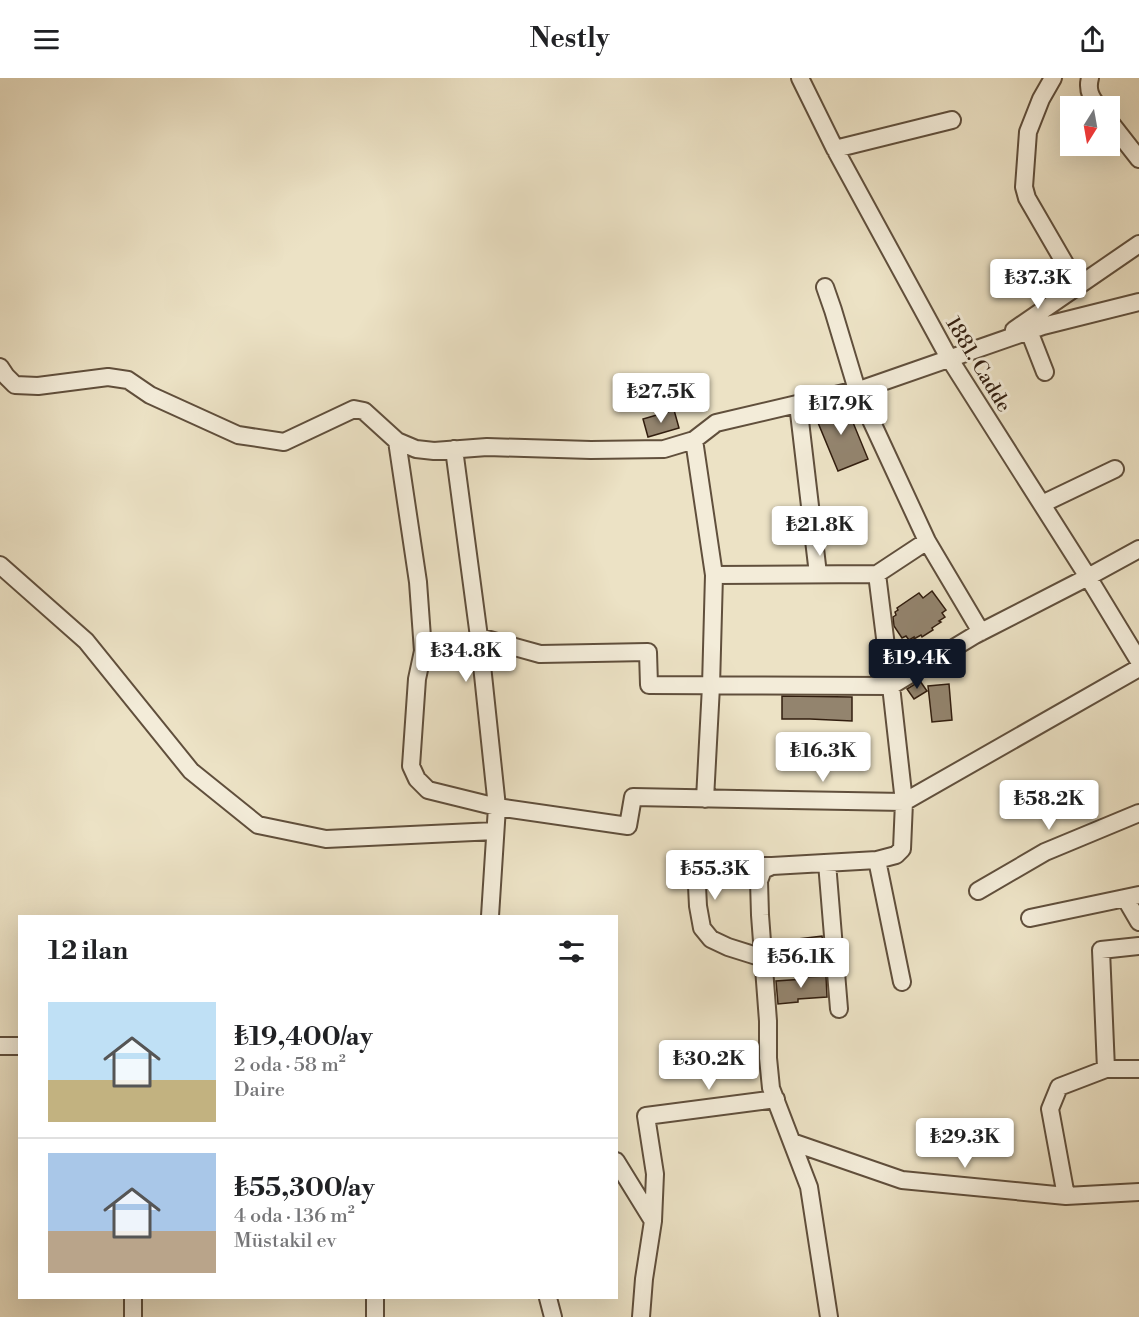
<!DOCTYPE html>
<html lang="tr">
<meta charset="utf-8">
<style>
:root{--surface:#fff;--page:#f2f2f2;--text:#202124;--muted:#757577;--line:#e0e0e0;--accent:#111827}
body{margin:0;font-family:"Libre Bodoni",serif;background:var(--page);color:var(--text);height:100vh;display:flex;flex-direction:column;font-size:22px;white-space:nowrap}
*{box-sizing:border-box;margin:0}
p{font-size:20px;color:var(--muted)}
.icon{flex:none;width:33px;height:33px;fill:none;stroke:currentColor;stroke-width:2;stroke-linecap:round;stroke-linejoin:round}
.map{position:relative;flex:1;overflow:hidden}
.drawer{position:absolute;left:18px;top:837px;width:600px;height:384px;display:flex;flex-direction:column;background:var(--surface);border-radius:0px;box-shadow:0 6px 24px #0002}
.drawer>*{flex:none}
.needle{width:39px;rotate:191deg}
.controls{position:absolute;left:1060px;top:18px;display:grid;gap:12px}
.controls a{display:grid;place-items:center;width:60px;height:60px;border-radius:0px;background:var(--surface);box-shadow:0 6px 24px #0002;font-size:30px}
.price{position:absolute;translate:-50% -51px;padding:0 14px;border-radius:6px;background:#fff;color:#222;font-size:20px;line-height:39px;filter:drop-shadow(0 2px 3px #0008)}
.price::after{content:'';position:absolute;left:50%;top:36px;width:18px;height:14px;margin-left:-9px;background:inherit;clip-path:polygon(0 0,100% 0,50% 100%)}
.price.selected{background:var(--accent);color:#fff}
ul{padding:0;list-style:none}
li{display:flex;align-items:center;gap:18px;height:150px;padding:0 30px}
li+li{border-top:2px solid var(--line)}
li span{display:grid;place-items:center;flex:none;width:168px;height:120px;border-radius:0px;color:#555}
li>.icon{margin-inline-start:auto}
span .icon{width:72px;height:72px;fill:#fffc;stroke-width:1}
li b{font-size:26px}
h2{display:flex;justify-content:space-between;align-items:center;height:72px;padding:0 30px;font-size:26px}
header{display:flex;justify-content:space-between;align-items:center;height:78px;padding:0 30px;background:var(--surface);font-size:27px;font-weight:700}
.map>svg:first-child{display:block}
</style>
<header><svg class="icon" aria-label="menu" viewBox="0 0 24 24"><path d="M4 6h16M4 12h16M4 18h16"/></svg>Nestly<svg class="icon" aria-label="share" viewBox="0 0 24 24"><path d="M12 15V3M7 8l5-5 5 5M5 13v7h14v-7"/></svg></header>
<div class="map">
<svg width="1139" height="1239" viewBox="0 0 1139 1239">
<rect width="100%" height="100%" fill="#ece2c5"/>
<filter id="stains"><feTurbulence type="fractalNoise" baseFrequency=".00333" numOctaves="4"/><feColorMatrix values="0 0 0 0 .2 0 0 0 0 .09 0 0 0 0 .02 0 0 0 .5 -.17"/></filter>
<radialGradient id="worn" r=".72"><stop offset=".6" stop-color="#630" stop-opacity="0"/><stop offset="1" stop-color="#630" stop-opacity=".3"/></radialGradient>
<path fill="#93846e" stroke="#321e0f" stroke-width="1.5" d="M845,325L868,381L838,393L814,335L824,330Z
M674,332L679,350L648,359L643,341Z
M932,513L946,532L942,535L945,539L939,543L941,544L932,550L933,552L922,559L921,557L914,561V559L909,562L906,558L902,560L894,548L893,539L896,537L895,534L898,532L897,530L919,515L923,520Z
M920,603L927,613L914,621L907,611Z
M949,606L952,642L932,644L928,608Z
M782,618L852,619V643L810,641H782Z
M822,858L824,873L792,876L793,882L774,884L773,864Z
M826,898L827,919L798,921V924L778,926L776,903L804,901V899Z"/>
<g fill="none" stroke-linecap="round" stroke-linejoin="round">
<defs>
<path id="minor" d="M800,0L835,71L949,280L1088,499L1139,583
M1053,0L1041,21L1028,54L1024,109L1027,120L1078,208
M1090,0C1087,11 1090,19 1098,28
M1110,44L1139,81
M835,71L952,42
M825,209L833,232L857,312L927,463L981,554
M1014,252L1139,166
M1029,253L1045,294
M0,289L6,298L15,307L38,308L108,299L128,302L150,317L238,357L284,364L354,331L364,333L397,363L416,371L434,373L487,369L591,372L664,371L694,362L716,345L865,310L1043,248L1139,224
M798,326L818,496
M694,362L714,497L711,608L705,721
M397,363L418,504L423,573L417,601L411,688L417,701L428,712L497,729L628,748L633,719L904,724L1139,590
M454,371L479,559L497,729L490,838
M1042,426L1115,391
M0,487L86,563L191,693L258,747L326,761L495,753
M714,497L877,496L927,463
M479,559L540,576L648,574L649,607L891,608L975,557L1088,499L1139,471
M877,782L902,904
M827,785L839,931
M978,813L1045,774L1139,735
M1125,820L1139,844
M1030,840L1139,817
M763,880L728,869L711,861L702,850L698,828L696,788H772
M0,968H20
M1106,991L1101,872L1139,868
M792,1064L902,1102L1066,1118L1139,1114
M616,1083L653,1143
M1066,1118L1050,1031L1059,1009L1106,991H1139
M548,1220L553,1239
M133,1239V1220
M375,1239V1220
M641,1239L644,1201L653,1143L655,1096L646,1038L776,1021
M829,1239L809,1109L771,1010L768,980V943L760,837L759,803L763,792L772,788L877,782L896,777L902,771L904,724L891,608L877,496"/>
</defs>
<use href="#minor" stroke="#604f3c" stroke-width="20"/>
<use href="#minor" stroke="#f3ecd9" stroke-width="16"/>
</g>
<g text-anchor="middle" stroke-width="6" stroke-linejoin="round" paint-order="stroke">
<g font-size="20" fill="#321e0f" stroke="#f3ecd9">
<text transform="translate(979 286) rotate(59)" y="7">1881. Cadde</text>
</g>
</g>
<rect width="100%" height="100%" filter="url(#stains)"/>
<rect width="100%" height="100%" fill="url(#worn)"/>
</svg>
<div class="controls">
<a><svg class="needle" viewBox="-14 -14 28 28"><path d="M0-13l5 13h-10z" fill="#e53935"/><path d="M0 13l5-13h-10z" fill="#757577"/></svg></a>
</div>
<b class="price" style="left:1038px;top:232px">₺37.3K</b>
<b class="price" style="left:661px;top:346px">₺27.5K</b>
<b class="price" style="left:841px;top:358px">₺17.9K</b>
<b class="price" style="left:820px;top:479px">₺21.8K</b>
<b class="price" style="left:466px;top:605px">₺34.8K</b>
<b class="price selected" style="left:917px;top:612px">₺19.4K</b>
<b class="price" style="left:823px;top:705px">₺16.3K</b>
<b class="price" style="left:1049px;top:753px">₺58.2K</b>
<b class="price" style="left:715px;top:823px">₺55.3K</b>
<b class="price" style="left:801px;top:911px">₺56.1K</b>
<b class="price" style="left:709px;top:1013px">₺30.2K</b>
<b class="price" style="left:965px;top:1091px">₺29.3K</b>
<section class="drawer">
<h2>12 ilan<svg class="icon" aria-label="filters" viewBox="0 0 24 24"><path d="M4 7h16M4 17h16"/><circle cx="9" cy="7" r="2"/><circle cx="15" cy="17" r="2"/></svg></h2>
<ul>
<li><span style="background:linear-gradient(#bfe0f5 65%,#c2b280 0)"><svg class="icon" aria-label="home" viewBox="0 0 24 24"><path d="M3 11l9-7 9 7M6 9v11h12V9"/></svg></span><div><b>₺19,400/ay</b><p>2 oda · 58 m²</p><p>Daire</p></div></li>
<li><span style="background:linear-gradient(#a9c7e8 65%,#b9a48a 0)"><svg class="icon" aria-label="home" viewBox="0 0 24 24"><path d="M3 11l9-7 9 7M6 9v11h12V9"/></svg></span><div><b>₺55,300/ay</b><p>4 oda · 136 m²</p><p>Müstakil ev</p></div></li>
</ul>
</section>
</div>
